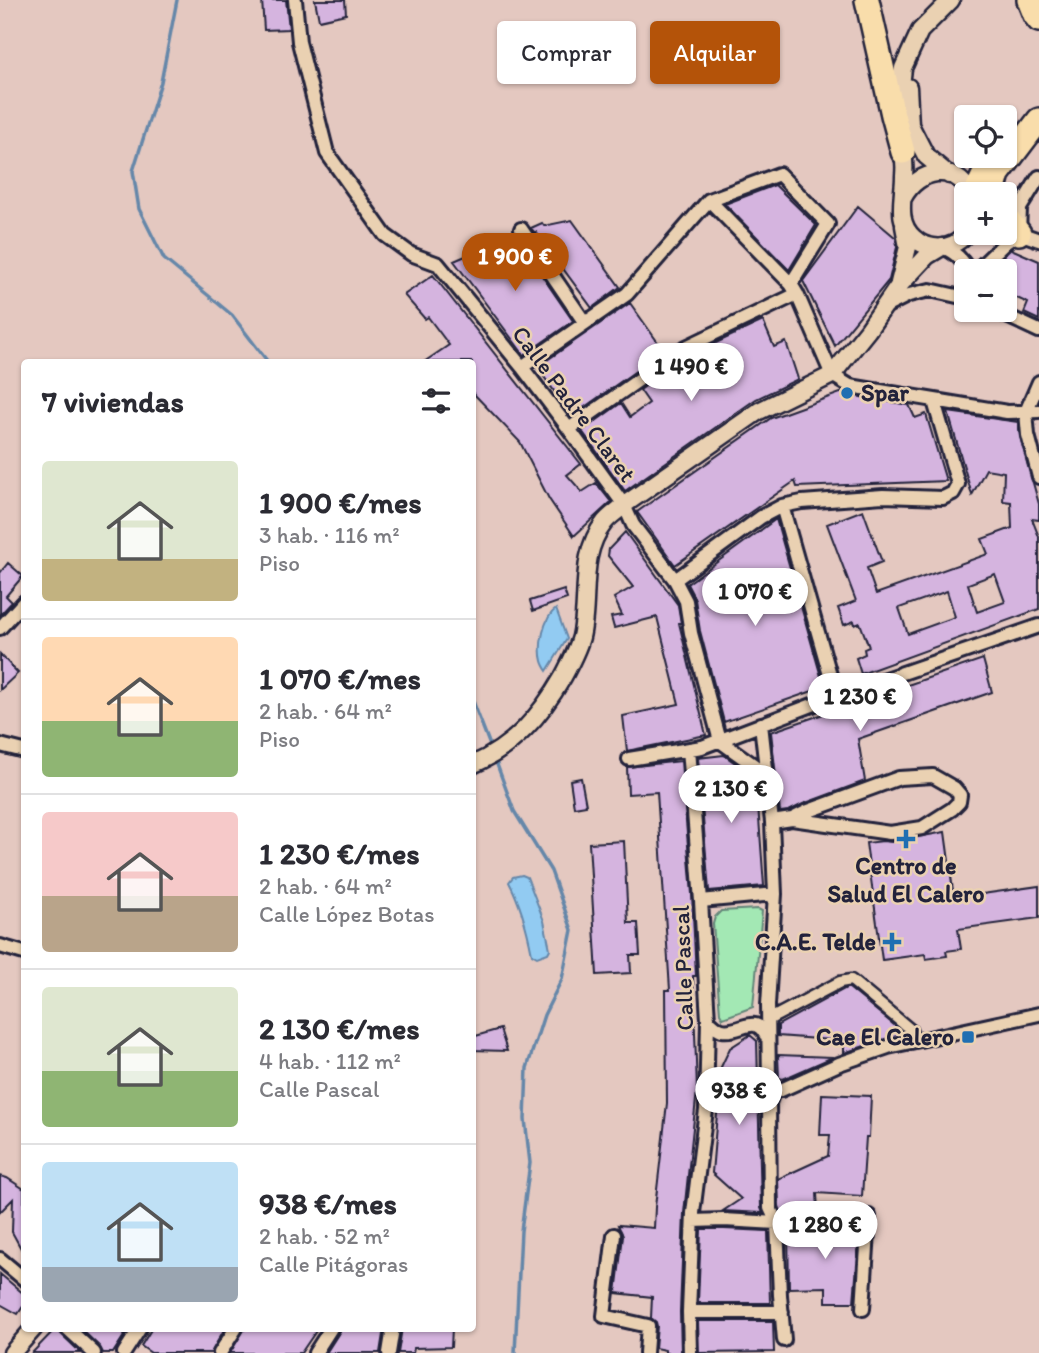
<!DOCTYPE html>
<html lang="es">
<meta charset="utf-8">
<style>
:root{--surface:#fff;--page:#f2f2f3;--text:#2b2b33;--muted:#7c7c81;--line:#e1e1e2;--accent:#b45309}
body{margin:0;font-family:Itim,sans-serif;background:var(--page);color:var(--text);height:100vh;display:flex;flex-direction:column;font-size:26px;white-space:nowrap}
*{box-sizing:border-box;margin:0}
p{font-size:23px;color:var(--muted)}
.icon{flex:none;width:38px;height:38px;fill:none;stroke:currentColor;stroke-width:2;stroke-linecap:round;stroke-linejoin:round}
.map{position:relative;flex:1;overflow:hidden}
.details{position:absolute;left:21px;top:359px;width:455px;height:973px;display:flex;flex-direction:column;background:var(--surface);border-radius:7px;box-shadow:0 2px 5px #0004}
.details>*{flex:none}
.guide{position:absolute;left:497px;top:21px;width:436px;height:63px;display:flex;gap:14px}
.controls{position:absolute;left:954px;top:105px;display:grid;gap:14px}
.controls a{display:grid;place-items:center;width:63px;height:63px;border-radius:7px;background:var(--surface);box-shadow:0 2px 5px #0004;font-size:35px}
.price{position:absolute;translate:-50% -60px;padding:0 16px;border-radius:24px;background:#fff;color:#222;font-size:23px;line-height:46px;filter:drop-shadow(0 2px 4px #0008)}
.price::after{content:'';position:absolute;left:50%;top:42px;width:21px;height:16px;margin-left:-10px;background:inherit;clip-path:polygon(0 0,100% 0,50% 100%)}
.price.current{background:var(--accent);color:#fff}
ul{padding:0;list-style:none}
li{display:flex;align-items:center;gap:21px;height:175px;padding:0 21px}
li+li{border-top:2px solid var(--line)}
li span{display:grid;place-items:center;flex:none;width:196px;height:140px;border-radius:7px;color:#555}
li>.icon{margin-inline-start:auto}
span .icon{width:84px;height:84px;fill:#fffc;stroke-width:1}
li b{font-size:30px}
h2{display:flex;justify-content:space-between;align-items:center;height:84px;padding:0 21px;font-size:30px}
.chip{padding:0 24px;border-radius:7px;background:var(--surface);box-shadow:0 2px 5px #0004;font-size:24px;line-height:63px}
.chip.current{background:var(--accent);color:#fff}
.map>svg:first-child{display:block}
</style>
<div class="map">
<svg width="1039" height="1353" viewBox="0 0 1039 1353">
<rect width="100%" height="100%" fill="#e4c8c0"/>
<filter id="ink" filterUnits="userSpaceOnUse"><feTurbulence type="fractalNoise" baseFrequency=".0143" numOctaves="2"/><feDisplacementMap in="SourceGraphic" scale="14" xChannelSelector="R" yChannelSelector="G"/><feConvolveMatrix kernelMatrix="1 2 1 2 8 2 1 2 1" color-interpolation-filters="sRGB"/></filter>
<g filter="url(#ink)">
<path fill="#a3e8b4" stroke="#628578" stroke-width="2" d="M758,909L762,911L753,1007L723,1018L720,1013L713,924L715,917L721,911Z"/>
<path fill="#92cbf2" stroke="#6587a9" stroke-width="2" d="M556,609L567,639L547,671C545,668 543,665 542,661C538,646 544,617 556,609Z
M522,875L527,877L544,921L550,949L548,953L537,957L532,954C527,928 521,905 509,882L513,877Z"/>
<g fill="none" stroke-linecap="round" stroke-linejoin="round">
<path stroke="#6587a9" stroke-width="3.5" d="M177,0L161,82L133,171L139,209L164,259L232,315L268,362
M472,699L491,748
M495,759L514,811L551,871L572,930L562,979L544,1015L527,1068L525,1119L530,1163L521,1231L515,1353"/>
</g>
<path fill="#d5b4df" stroke="#22223b" stroke-width="2" fill-rule="evenodd" d="M262,0H286L289,29L264,30Z
M315,0H345L346,14L319,20Z
M775,185L816,225L789,270L725,204Z
M858,206L896,238L897,247L889,280L835,346L803,281Z
M572,220L620,287L592,308L536,232L535,233L531,228L542,223L544,226Z
M514,235L573,321L524,355L454,261Z
M1011,249L1039,261V320L1024,313L1028,303L1004,292V271H988Z
M433,275L581,464L567,475L582,492L596,483L611,502L574,536L549,499L520,442L472,392V362H424L449,345L428,317L425,319L404,295Z
M630,303L664,351L572,416L537,367Z
M763,321L774,347L786,342L798,379L756,399L625,491L582,431L621,403L630,417L649,403L640,390L688,356Z
M843,392L849,395L909,405L915,418L926,414L946,481L797,487L795,481L675,565L637,512L771,418Z
M948,412L1018,422L1020,437L1039,504V520L1032,519L1039,537V609L861,674L856,658L865,654L864,649L869,647L860,623L855,625L854,621L844,625L838,608L856,601L827,524L863,510L882,562L867,568L876,594L988,554L982,539L1012,528L1011,502L1003,501L1004,472L986,469L972,495ZM995,574L1005,602L977,612L968,584ZM947,591L955,617L908,634L899,608Z
M776,519L824,687L724,722L700,631L695,599L687,584Z
M625,532L678,605L681,623H679L706,735L627,751L623,716L679,704L657,617L614,628L611,617L622,615L614,598L633,587L608,556L609,549Z
M8,563L23,576L6,596L12,602L0,615V573Z
M564,590L567,599L533,611L530,601Z
M0,654L18,673L0,690Z
M983,659L992,692L858,739L865,781L803,804L789,811L780,812L771,732Z
M724,755L756,778L764,886L709,891L698,758Z
M681,761L692,894L696,976H693L697,1090L684,1213L680,1312L681,1353H665V1350L655,1348L657,1326L656,1322L651,1318L652,1297L616,1293L623,1236L618,1225L654,1228L655,1207L667,1103L666,990H670L657,792L628,794L627,767Z
M581,778L586,805L574,807L570,780Z
M945,832L954,898L1039,886V918L958,929L961,949L946,951L947,956L926,959L925,954L882,960L866,843L883,841L891,842Z
M624,841L628,923H638L640,955H630L631,973L597,975L589,843Z
M846,988H849L905,1034L885,1039L844,1053V1041L778,1036V1025Z
M500,1029L507,1051L472,1050V1037Z
M750,1035L757,1041L761,1208L763,1213L723,1211L741,1199L712,1173L721,1067L730,1048Z
M778,1055L833,1057L783,1079L779,1078Z
M822,1094L871,1096L869,1137H866L862,1196L817,1193L818,1211L782,1214L779,1206L778,1179L828,1156L830,1135H820Z
M0,1176L7,1178L24,1189V1254L12,1232L13,1199L0,1212Z
M836,1227H860L854,1302H826V1287L789,1288L788,1231Z
M701,1229H724L768,1231L770,1303H698Z
M0,1274L24,1294V1305L18,1314L0,1304Z
M698,1321H773L774,1352L699,1353Z
M56,1328H58L61,1334L81,1353H32Z
M80,1328H129L113,1353H103L100,1347Z
M152,1328H225L211,1353H151L141,1346Z
M245,1328H318L301,1353H230Z
M342,1328H384L380,1353H326Z
M402,1328H452L451,1347L414,1348L413,1353H398Z"/>
<g fill="none" stroke-linecap="round" stroke-linejoin="round">
<defs>
<path id="pedestrian" d="M768,1020L840,982L851,980L911,1030L915,1041"/>
<path id="minor" d="M295,0L299,42L327,153L385,235L411,254L438,264L522,367L569,429L624,505L633,525L675,580L686,601L691,633L720,741L766,774
M709,200L791,284L797,294L832,375L850,386L1007,412L1039,411
M521,229L585,323
M1000,233H1019L1039,240
M943,247C955,253 963,259 968,271
M976,271L1006,242L1019,233L1020,208L1039,177
M883,308L909,295L930,290L966,298
M994,310L1039,331
M522,367L627,294L709,200L779,174L828,224L791,284
M1039,382L1026,412L1028,435L1039,477
M569,429L684,348L797,294
M782,506L836,696
M675,580L761,517L782,506L802,502L883,496L943,498L953,493L958,484L934,401
M0,628L24,602
M761,724L772,822L775,894L768,1005L769,1083L774,1089L769,1103L770,1208L777,1223L780,1295L784,1340
M0,745L24,751
M689,749L701,901L708,1020L706,1110L693,1213L689,1312L690,1353
M629,759L702,747L836,696L1039,626
M772,822L792,819L806,812L899,778L933,776L954,788L960,795L959,802L952,809L922,828L890,833L792,819
M701,901L775,894
M0,946L24,953
M708,1020C712,1023 717,1029 722,1030C742,1034 756,1010 768,1040
M774,1089L781,1090L839,1064L888,1047L1039,1014
M693,1221L724,1220L777,1223L869,1216L863,1309
M614,1235L604,1316L648,1326L646,1353
M0,1259L24,1279
M689,1312H782
M67,1328L94,1353
M124,1353L140,1328
M220,1353L236,1328
M315,1353L331,1328
M389,1353L393,1328"/>
<path id="tertiary" d="M908,87L910,125L926,156L949,175
M898,114L903,68L920,31L951,0
M902,143C904,154 905,165 904,176C904,197 895,222 914,238C919,243 926,246 933,247C947,249 959,243 967,233
M903,198C918,169 955,162 971,194
M899,283L908,247L904,226
M472,765C514,747 541,715 563,677C570,664 577,651 581,637C590,599 578,556 604,523C609,516 618,511 624,505L759,411L832,375L868,330L897,288L927,256L942,247
M12,1353L34,1328"/>
<path id="motorway" d="M867,0L893,115L903,152
M1029,0L1035,15L1039,20
M975,194L987,168L994,161
M995,194L994,189L998,174L1039,120
M1004,215L1019,233"/>
</defs>
<use href="#pedestrian" stroke="#22223b" stroke-width="15"/>
<use href="#minor" stroke="#22223b" stroke-width="18"/>
<use href="#tertiary" stroke="#22223b" stroke-width="21"/>
<use href="#motorway" stroke="#22223b" stroke-width="28"/>
<use href="#pedestrian" stroke="#ead1b2" stroke-width="10"/>
<use href="#minor" stroke="#ead1b2" stroke-width="12"/>
<use href="#tertiary" stroke="#ead1b2" stroke-width="16"/>
<use href="#motorway" stroke="#f9ddab" stroke-width="23"/>
</g>
</g>
<g fill="#1f6fb2" stroke="#ead1b2" stroke-width="2.5">
<circle cx="847" cy="393" r="7"/>
<path d="M902.5 828.5h7v7h7v7h-7v7h-7v-7h-7v-7h7z"/>
<path d="M888.5 931.5h7v7h7v7h-7v7h-7v-7h-7v-7h7z"/>
<rect x="961" y="1030" width="14" height="14" rx="3.5"/>
</g>
<g text-anchor="middle" stroke-width="5" stroke-linejoin="round" paint-order="stroke">
<g font-size="24" font-weight="bold" fill="#22223b" stroke="#ead1b2" text-anchor="end">
<text x="861" y="401" text-anchor="start">Spar</text>
<text x="906" y="874" text-anchor="middle">Centro de<tspan x="906" dy="28">Salud El Calero</tspan></text>
<text x="876" y="950">C.A.E. Telde</text>
<text x="954" y="1045">Cae El Calero</text>
</g>
<g font-size="24" fill="#22223b" stroke="#ead1b2">
<text transform="translate(574 404) rotate(53)" y="8">Calle Padre Claret</text>
<text transform="translate(683 968) rotate(-92)" y="8">Calle Pascal</text>
</g>
</g>
</svg>
<div class="controls">
<a><svg class="icon" aria-label="locate" viewBox="0 0 24 24"><circle cx="12" cy="12" r="6"/><path d="M12 2v4M12 18v4M2 12h4M18 12h4"/></svg></a>
<a>+</a>
<a>−</a>
</div>
<b class="price current" style="left:515px;top:293px">1 900 €</b>
<b class="price" style="left:691px;top:403px">1 490 €</b>
<b class="price" style="left:755px;top:628px">1 070 €</b>
<b class="price" style="left:860px;top:733px">1 230 €</b>
<b class="price" style="left:731px;top:825px">2 130 €</b>
<b class="price" style="left:739px;top:1127px">938 €</b>
<b class="price" style="left:825px;top:1261px">1 280 €</b>
<div class="guide">
<a class="chip">Comprar</a>
<a class="chip current">Alquilar</a>
</div>
<section class="details">
<h2>7 viviendas<svg class="icon" aria-label="filters" viewBox="0 0 24 24"><path d="M4 7h16M4 17h16"/><circle cx="9" cy="7" r="2"/><circle cx="15" cy="17" r="2"/></svg></h2>
<ul>
<li><span style="background:linear-gradient(#dfe7d0 70%,#c2b280 0)"><svg class="icon" aria-label="home" viewBox="0 0 24 24"><path d="M3 11l9-7 9 7M6 9v11h12V9"/></svg></span><div><b>1 900 €/mes</b><p>3 hab. · 116 m²</p><p>Piso</p></div></li>
<li><span style="background:linear-gradient(#ffd9b3 60%,#8fb573 0)"><svg class="icon" aria-label="home" viewBox="0 0 24 24"><path d="M3 11l9-7 9 7M6 9v11h12V9"/></svg></span><div><b>1 070 €/mes</b><p>2 hab. · 64 m²</p><p>Piso</p></div></li>
<li><span style="background:linear-gradient(#f6c9c9 60%,#b9a48a 0)"><svg class="icon" aria-label="home" viewBox="0 0 24 24"><path d="M3 11l9-7 9 7M6 9v11h12V9"/></svg></span><div><b>1 230 €/mes</b><p>2 hab. · 64 m²</p><p>Calle López Botas</p></div></li>
<li><span style="background:linear-gradient(#dfe7d0 60%,#8fb573 0)"><svg class="icon" aria-label="home" viewBox="0 0 24 24"><path d="M3 11l9-7 9 7M6 9v11h12V9"/></svg></span><div><b>2 130 €/mes</b><p>4 hab. · 112 m²</p><p>Calle Pascal</p></div></li>
<li><span style="background:linear-gradient(#bfe0f5 75%,#9aa5b1 0)"><svg class="icon" aria-label="home" viewBox="0 0 24 24"><path d="M3 11l9-7 9 7M6 9v11h12V9"/></svg></span><div><b>938 €/mes</b><p>2 hab. · 52 m²</p><p>Calle Pitágoras</p></div></li>
</ul>
</section>
</div>
